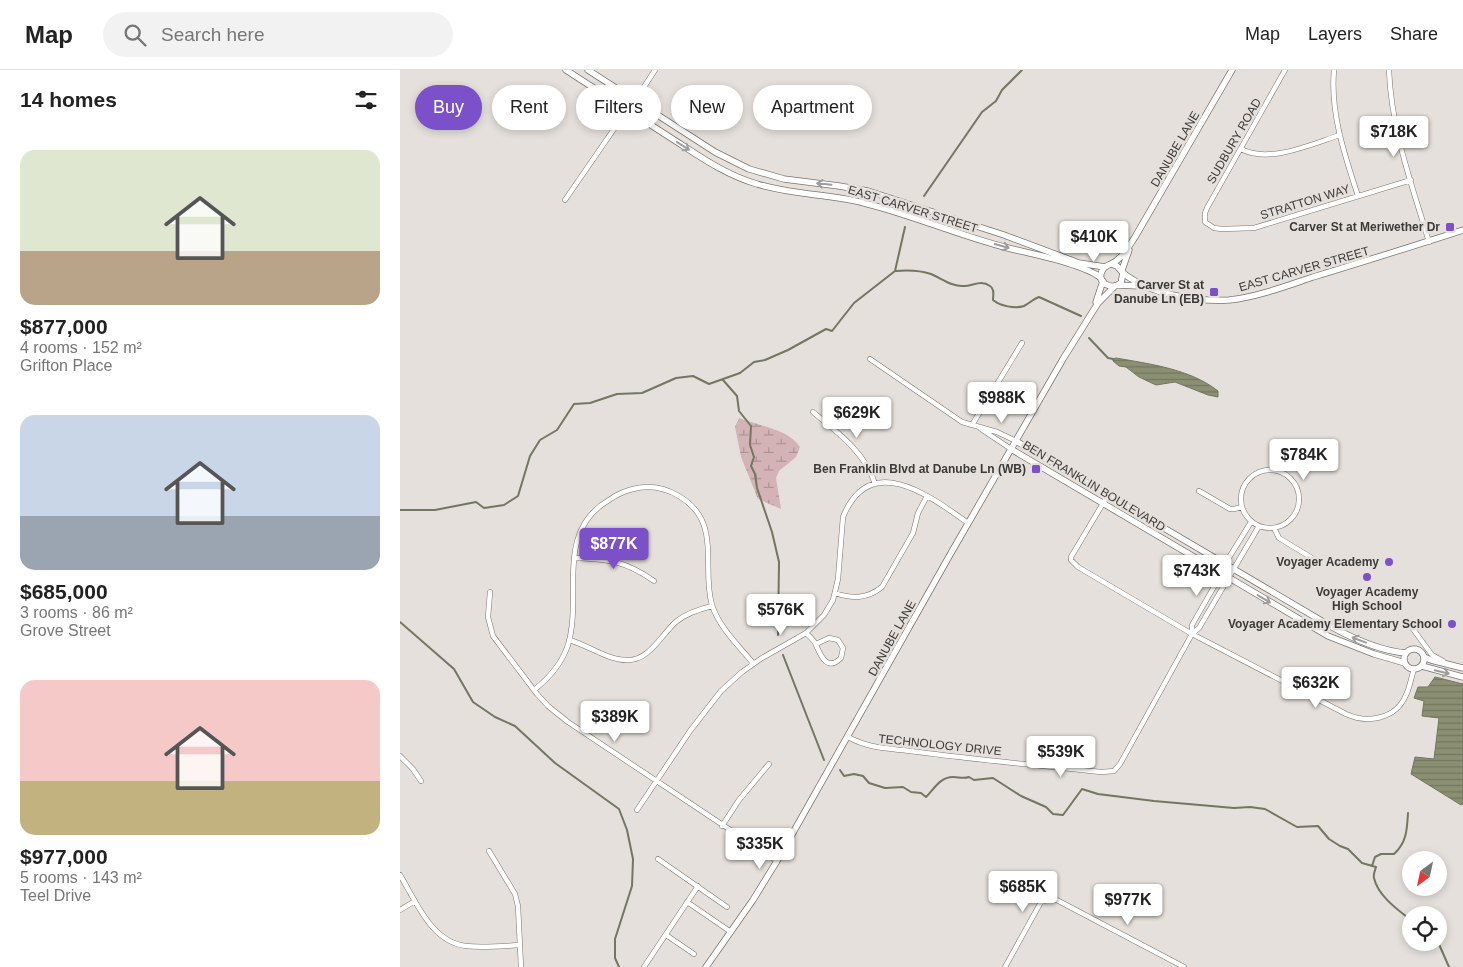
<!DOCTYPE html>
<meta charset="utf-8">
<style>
:root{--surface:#fff;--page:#f2f2f2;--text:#222;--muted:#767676;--line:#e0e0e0;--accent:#7b50c9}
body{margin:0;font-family:Arial,sans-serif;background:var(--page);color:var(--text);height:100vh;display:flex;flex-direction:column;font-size:19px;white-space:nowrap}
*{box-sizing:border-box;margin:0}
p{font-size:16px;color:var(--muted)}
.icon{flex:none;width:28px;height:28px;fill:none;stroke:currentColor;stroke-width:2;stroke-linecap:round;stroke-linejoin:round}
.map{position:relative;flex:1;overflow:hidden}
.details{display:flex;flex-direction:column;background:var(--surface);width:400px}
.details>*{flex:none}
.hud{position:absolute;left:15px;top:15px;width:475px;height:45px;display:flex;gap:10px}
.needle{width:32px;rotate:213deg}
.fabs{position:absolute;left:1002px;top:781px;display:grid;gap:10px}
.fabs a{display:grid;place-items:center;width:45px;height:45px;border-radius:50%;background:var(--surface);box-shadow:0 2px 8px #0003;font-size:25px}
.price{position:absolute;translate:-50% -42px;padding:0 11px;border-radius:5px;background:#fff;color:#222;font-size:16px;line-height:32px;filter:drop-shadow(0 1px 2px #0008)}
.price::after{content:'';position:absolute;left:50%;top:30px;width:15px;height:11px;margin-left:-8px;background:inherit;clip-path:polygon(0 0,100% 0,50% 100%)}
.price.active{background:var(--accent);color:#fff}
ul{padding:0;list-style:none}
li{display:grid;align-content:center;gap:10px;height:265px;padding:0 20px}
li span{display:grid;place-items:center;height:155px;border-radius:15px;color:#555}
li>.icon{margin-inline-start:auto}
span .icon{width:90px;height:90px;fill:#fffc;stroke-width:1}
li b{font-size:21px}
h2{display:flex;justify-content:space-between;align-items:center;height:60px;padding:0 20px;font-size:21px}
.tag{padding:0 18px;border-radius:22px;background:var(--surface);box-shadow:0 2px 8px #0003;font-size:18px;line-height:45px}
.tag.active{background:var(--accent);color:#fff}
header{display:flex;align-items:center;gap:30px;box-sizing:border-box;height:70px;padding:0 25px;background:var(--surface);border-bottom:1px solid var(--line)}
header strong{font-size:24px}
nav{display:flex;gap:28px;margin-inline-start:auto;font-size:18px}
.search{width:350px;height:45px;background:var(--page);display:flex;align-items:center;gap:12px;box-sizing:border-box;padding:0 18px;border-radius:28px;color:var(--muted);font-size:19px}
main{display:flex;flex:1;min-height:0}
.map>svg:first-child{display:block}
</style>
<header>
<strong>Map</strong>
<div class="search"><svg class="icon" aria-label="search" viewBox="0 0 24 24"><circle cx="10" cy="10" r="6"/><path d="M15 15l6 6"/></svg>Search here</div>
<nav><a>Map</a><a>Layers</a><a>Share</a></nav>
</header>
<main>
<section class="details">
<h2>14 homes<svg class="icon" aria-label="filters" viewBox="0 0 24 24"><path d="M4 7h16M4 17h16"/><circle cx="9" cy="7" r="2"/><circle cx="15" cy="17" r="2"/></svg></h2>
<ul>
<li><span style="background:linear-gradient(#dfe7d0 65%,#b9a48a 0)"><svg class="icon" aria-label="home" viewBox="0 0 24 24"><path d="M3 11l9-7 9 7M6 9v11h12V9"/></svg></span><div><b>$877,000</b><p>4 rooms · 152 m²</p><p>Grifton Place</p></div></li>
<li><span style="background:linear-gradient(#c9d6e8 65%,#9aa5b1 0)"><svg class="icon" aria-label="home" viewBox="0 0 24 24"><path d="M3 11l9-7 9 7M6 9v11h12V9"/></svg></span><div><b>$685,000</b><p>3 rooms · 86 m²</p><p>Grove Street</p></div></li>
<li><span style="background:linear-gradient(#f6c9c9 65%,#c2b280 0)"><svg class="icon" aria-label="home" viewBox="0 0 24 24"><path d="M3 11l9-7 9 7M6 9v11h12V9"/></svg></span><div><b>$977,000</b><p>5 rooms · 143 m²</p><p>Teel Drive</p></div></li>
</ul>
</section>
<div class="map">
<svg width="1063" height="897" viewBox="0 0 1063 897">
<defs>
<pattern id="wetland-marsh" width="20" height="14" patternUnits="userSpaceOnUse" patternTransform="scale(1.25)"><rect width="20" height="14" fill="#d3b3b6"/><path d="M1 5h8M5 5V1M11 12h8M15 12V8" fill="none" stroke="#ac9395"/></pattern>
<pattern id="water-rules" width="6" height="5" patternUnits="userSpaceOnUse" patternTransform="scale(1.25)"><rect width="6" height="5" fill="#8b9073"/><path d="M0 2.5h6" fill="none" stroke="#73775f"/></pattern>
</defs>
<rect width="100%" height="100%" fill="#e5e0db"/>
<path fill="url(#wetland-marsh)" d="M339,348C359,356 388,359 400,377L396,387L379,401L376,408L381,439L358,429L341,387L335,357Z"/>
<path fill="url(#water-rules)" stroke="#737661" d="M716,288C750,294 790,299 818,321V327L808,325L775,312L756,315L739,307L726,297L719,296L713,291V289Z
M1035,607L1063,614V734L1061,735L1011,704L1015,687L1034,689L1039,648L1022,646L1024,631L1014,628L1018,617H1028Z"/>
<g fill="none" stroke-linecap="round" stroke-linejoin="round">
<path stroke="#737661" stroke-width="2" d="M524,126L582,42L596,31L602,20L622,0
M496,201C508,200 519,200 531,204C541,208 552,217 564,216C573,216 581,209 590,216C595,219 593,225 593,230C600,236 615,239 624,236C630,233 633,229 639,227L681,246
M689,268L708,288L713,289
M323,310L337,326L339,341L351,356L350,375L354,387L351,396L355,404L357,418L372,462L379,492L378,565
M0,440H35L76,432L84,438L104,435L118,426L130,386L140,370L157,360L174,334L190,333L217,324L242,323L276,308L293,306L309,314L340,303L354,292L365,290L388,280L426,259L432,261L454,233L495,201L505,157
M0,552L54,599L73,632L95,647L115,656L155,693L219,739L227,760L233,789L232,816L215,869V888L219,897
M383,585L424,690
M440,700L444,706L454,704L463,706L469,713L485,718L503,717L511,722L521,723L526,727C534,719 540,707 553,707C559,707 563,709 569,707L574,710L593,708L621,726L646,737L653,744L663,745L682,719L698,724L754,731L834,738L850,737L865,739L897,757L918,756L929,769L940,776L948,779L962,793L976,797C975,800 973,805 974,808C978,826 998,840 1011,850
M972,796L975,787L981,784H994C1007,772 1007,759 1008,743
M1038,872L1049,897"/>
<defs>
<path id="minor" d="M885,0L807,138L805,143V152L814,158L822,159L854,158L1011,110
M934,0C930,43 945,86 958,126
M989,0C991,59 1012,115 1029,172
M244,17L255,0
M841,79C869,94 912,74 940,65
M165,130L234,30
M470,289L562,352L597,362L616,371
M413,342C436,361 466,383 475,414
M572,355L622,273
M581,359L611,379
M841 429a29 29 0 1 1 58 0a29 29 0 1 1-58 0Z
M799,421L830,439H834L842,437
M708,425L671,487V490L678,497L792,564L946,644C968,654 996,649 1006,625C1010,617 1011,608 1014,599
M874,458L879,468L912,488
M174,488C208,489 226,491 254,511
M90,522L88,547L93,566L137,624L148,636L168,652L377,791
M435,523C452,529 467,529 482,517L513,463L518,443L527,426
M1013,559L1032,585L1043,591
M406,563C409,566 415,571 416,575C421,586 427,602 441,588L443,578L438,570L429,568L416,574
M792,564V555L819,508L825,494L851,452
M169,570C188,575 207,590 227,590C250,591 262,563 277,551C287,543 300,539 312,536
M134,620C148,609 162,593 168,575C183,525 154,462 209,430C216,425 225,421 233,419C264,411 300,431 306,463C311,486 305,511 312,535C319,557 338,575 353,593
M448,667C472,680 492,678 518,682C579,690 641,696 702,702L714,701L720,694L792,564L799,558L859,456
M0,686L13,699L21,711
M237,740L290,661L321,621L342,602L362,588L406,563L424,545L433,530L438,509L443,447C470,380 530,426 568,453
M322,756L339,730L369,694
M89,781L115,824L118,836L121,897
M258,789L327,837
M0,805C16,831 31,872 66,876C83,878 102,876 120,875
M287,832L331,862
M0,840L15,831
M266,865L294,884
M244,897L298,816
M605,897L641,832L653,828L784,897"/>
<path id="tertiary" d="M166,0C201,23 236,45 271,68C298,85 325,105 357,114C392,125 429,124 464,133C513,145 560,166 608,178C632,184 684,194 701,208
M188,0L315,82L349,99L384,109L439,116L468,121L604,165L679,193L705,197
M711,194L717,196L723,203L721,213C712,220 696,214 702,201C704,196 707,196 711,194C722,189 729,176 735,167L832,0
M722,200L729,180
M723,203C749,224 796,232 829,230C857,227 886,216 913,207C963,192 1013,176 1063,160
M718,215L740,216
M696,232L703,211
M616,371L932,557C954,569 981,581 1006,583
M611,379L928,566L974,584L1005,593
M1004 589a10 10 0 1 1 20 0a10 10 0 1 1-20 0Z
M1024,587L1031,590L1063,598
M1022,596L1063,607
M306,897L353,830L377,791L551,483L663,289L698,233L714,217"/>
</defs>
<use href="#minor" stroke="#797470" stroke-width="5.5"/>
<use href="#tertiary" stroke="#797470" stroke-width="7"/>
<use href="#minor" stroke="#fff" stroke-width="4.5"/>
<use href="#tertiary" stroke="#fff" stroke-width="5.5"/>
</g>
<defs><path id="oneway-shaft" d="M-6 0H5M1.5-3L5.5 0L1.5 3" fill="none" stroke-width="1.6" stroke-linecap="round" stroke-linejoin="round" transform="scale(1.25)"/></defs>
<g stroke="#9e9c9c">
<use href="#oneway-shaft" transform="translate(283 76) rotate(33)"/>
<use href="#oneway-shaft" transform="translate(424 114) rotate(-174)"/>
<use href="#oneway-shaft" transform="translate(602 176) rotate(16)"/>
<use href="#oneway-shaft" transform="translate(864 529) rotate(31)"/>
<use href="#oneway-shaft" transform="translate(959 570) rotate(-159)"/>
<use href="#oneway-shaft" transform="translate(1042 602) rotate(14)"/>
</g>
<g fill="#7b50c9" stroke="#e5e0db" stroke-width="2">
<rect x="1045" y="152" width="10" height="10" rx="2.5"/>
<rect x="809" y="217" width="10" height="10" rx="2.5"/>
<rect x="631" y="394" width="10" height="10" rx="2.5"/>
<circle cx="989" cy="492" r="5"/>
<circle cx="967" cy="507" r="5"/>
<circle cx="1052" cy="554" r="5"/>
</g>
<g text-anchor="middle" stroke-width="5" stroke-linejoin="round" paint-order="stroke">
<g font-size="12" fill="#3c3a38" stroke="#e5e0db">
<text transform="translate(834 71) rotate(-60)" y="4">SUDBURY ROAD</text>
<text transform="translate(775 79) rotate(-60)" y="4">DANUBE LANE</text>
<text transform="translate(905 132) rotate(-17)" y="4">STRATTON WAY</text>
<text transform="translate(513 139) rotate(17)" y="4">EAST CARVER STREET</text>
<text transform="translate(904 199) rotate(-16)" y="4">EAST CARVER STREET</text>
<text transform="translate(694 416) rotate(31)" y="4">BEN FRANKLIN BOULEVARD</text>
<text transform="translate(492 568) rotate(-61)" y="4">DANUBE LANE</text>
<text transform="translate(540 675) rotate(6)" y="4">TECHNOLOGY DRIVE</text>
</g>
<g font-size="12" font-weight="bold" fill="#3c3a38" stroke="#e5e0db" text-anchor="end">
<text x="1040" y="161">Carver St at Meriwether Dr</text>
<text x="804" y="219">Carver St at<tspan x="804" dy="14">Danube Ln (EB)</tspan></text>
<text x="626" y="403">Ben Franklin Blvd at Danube Ln (WB)</text>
<text x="979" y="496">Voyager Academy</text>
<text x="967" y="526" text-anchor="middle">Voyager Academy<tspan x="967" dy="14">High School</tspan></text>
<text x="1042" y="558">Voyager Academy Elementary School</text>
</g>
</g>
</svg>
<div class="fabs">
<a><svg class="needle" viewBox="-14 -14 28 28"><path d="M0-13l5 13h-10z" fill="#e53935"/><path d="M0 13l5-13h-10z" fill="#767676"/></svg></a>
<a><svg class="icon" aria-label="locate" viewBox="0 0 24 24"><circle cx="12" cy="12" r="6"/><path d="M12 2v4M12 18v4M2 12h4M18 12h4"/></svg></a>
</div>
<b class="price" style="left:994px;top:88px">$718K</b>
<b class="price" style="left:694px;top:193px">$410K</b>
<b class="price" style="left:602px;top:354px">$988K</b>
<b class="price" style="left:457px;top:369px">$629K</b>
<b class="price" style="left:904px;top:411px">$784K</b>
<b class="price active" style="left:214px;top:500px">$877K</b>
<b class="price" style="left:797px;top:527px">$743K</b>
<b class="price" style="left:381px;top:566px">$576K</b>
<b class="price" style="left:916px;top:639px">$632K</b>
<b class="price" style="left:215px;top:673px">$389K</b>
<b class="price" style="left:661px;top:708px">$539K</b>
<b class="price" style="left:360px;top:800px">$335K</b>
<b class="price" style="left:623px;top:843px">$685K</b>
<b class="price" style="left:728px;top:856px">$977K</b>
<div class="hud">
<a class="tag active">Buy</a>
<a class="tag">Rent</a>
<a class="tag">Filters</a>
<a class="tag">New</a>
<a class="tag">Apartment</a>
</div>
</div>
</main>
